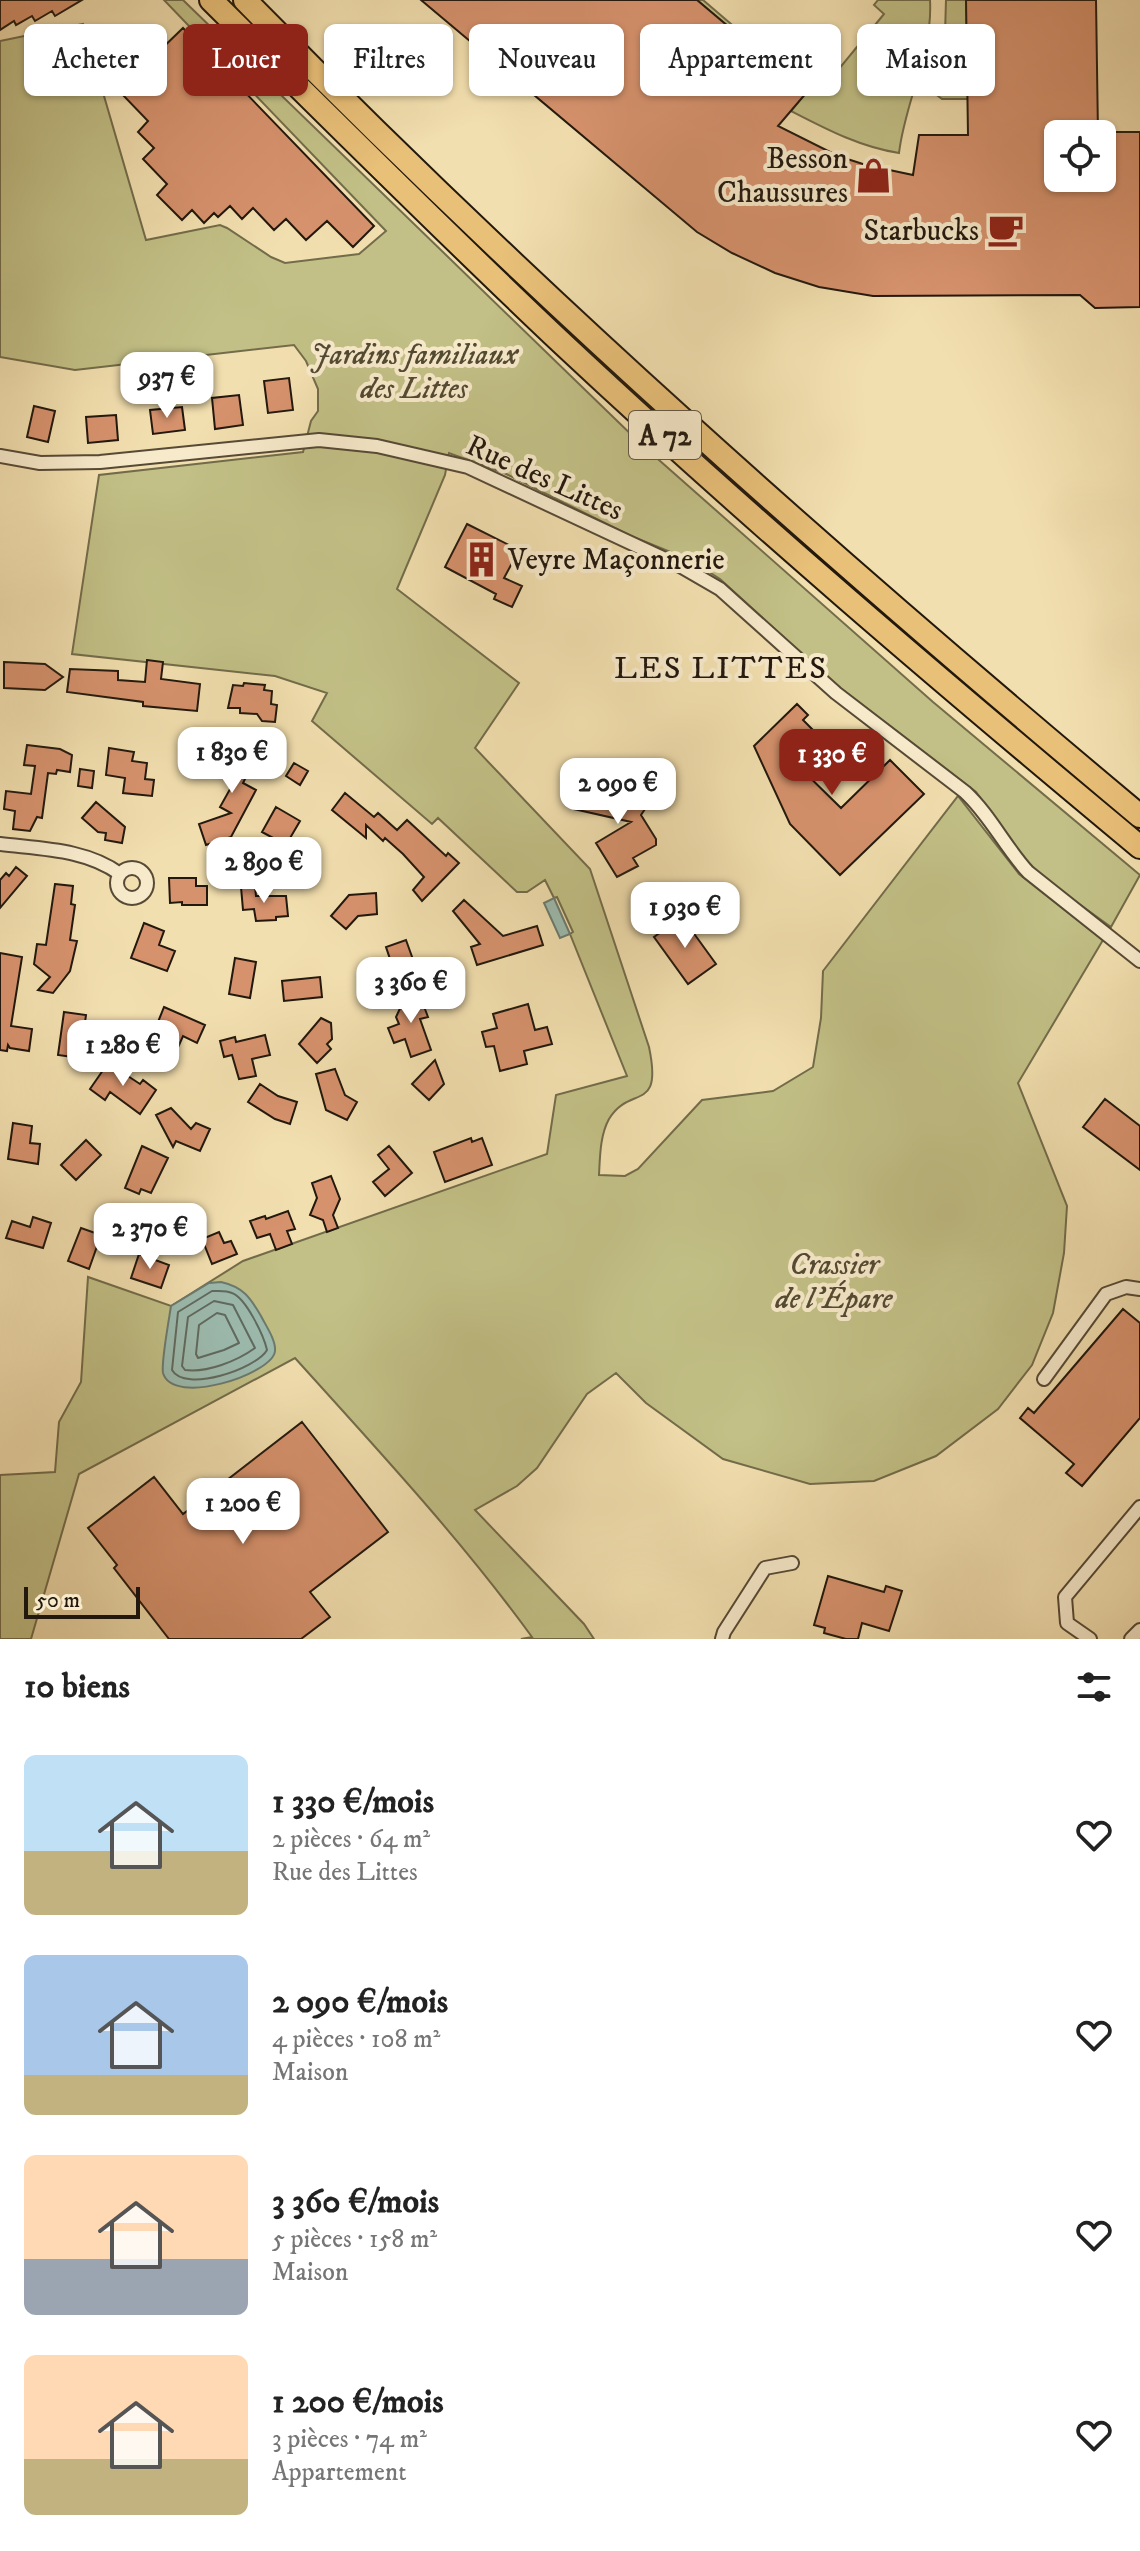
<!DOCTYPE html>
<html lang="fr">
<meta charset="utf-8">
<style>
:root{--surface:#fff;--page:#f2f2f2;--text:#222;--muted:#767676;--accent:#8f2418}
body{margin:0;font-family:"IM FELL DW Pica",serif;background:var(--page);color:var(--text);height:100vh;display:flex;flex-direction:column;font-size:30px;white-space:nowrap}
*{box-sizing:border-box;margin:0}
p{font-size:26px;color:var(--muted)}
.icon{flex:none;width:44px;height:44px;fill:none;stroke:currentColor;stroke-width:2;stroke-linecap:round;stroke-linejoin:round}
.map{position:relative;height:1639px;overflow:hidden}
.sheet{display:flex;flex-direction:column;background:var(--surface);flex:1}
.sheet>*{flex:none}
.banner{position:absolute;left:24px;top:24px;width:1092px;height:72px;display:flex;gap:16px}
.controls{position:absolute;left:1044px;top:120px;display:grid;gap:16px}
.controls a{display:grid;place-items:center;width:72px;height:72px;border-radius:12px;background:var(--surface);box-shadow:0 2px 6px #0004;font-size:40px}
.scale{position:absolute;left:24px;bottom:20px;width:116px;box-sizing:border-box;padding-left:8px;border:4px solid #22180e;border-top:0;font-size:22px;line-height:28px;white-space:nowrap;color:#22180e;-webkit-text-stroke:6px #f7eacb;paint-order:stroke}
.price{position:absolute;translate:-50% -68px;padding:0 18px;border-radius:16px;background:#fff;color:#222;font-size:26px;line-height:52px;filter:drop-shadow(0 2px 4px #0008)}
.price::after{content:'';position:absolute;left:50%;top:48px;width:24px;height:18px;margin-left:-12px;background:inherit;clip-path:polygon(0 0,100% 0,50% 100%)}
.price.active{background:var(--accent);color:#fff}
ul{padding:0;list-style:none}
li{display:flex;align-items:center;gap:24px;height:200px;padding:0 24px}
li span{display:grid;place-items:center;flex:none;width:224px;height:160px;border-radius:12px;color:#555}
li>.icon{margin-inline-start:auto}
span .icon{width:96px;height:96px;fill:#fffc;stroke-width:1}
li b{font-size:34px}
h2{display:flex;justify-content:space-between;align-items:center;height:96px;padding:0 24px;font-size:34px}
.pill{padding:0 28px;border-radius:12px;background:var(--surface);box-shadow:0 2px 6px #0004;font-size:28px;line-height:72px}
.pill.active{background:var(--accent);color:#fff}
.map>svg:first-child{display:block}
</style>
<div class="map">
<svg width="1140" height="1639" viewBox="0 0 1140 1639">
<rect width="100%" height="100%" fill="#f2dfaf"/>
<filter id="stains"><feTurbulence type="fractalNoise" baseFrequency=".0025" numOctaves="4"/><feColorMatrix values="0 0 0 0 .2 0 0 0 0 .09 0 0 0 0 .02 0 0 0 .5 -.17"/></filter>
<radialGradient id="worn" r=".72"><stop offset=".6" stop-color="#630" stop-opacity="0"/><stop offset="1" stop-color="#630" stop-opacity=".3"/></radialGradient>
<path fill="#c2c086" stroke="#726c4a" stroke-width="2" d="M164,0H183L642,445L933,702L1140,875L1111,927L1050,883L1024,859L976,792L835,684L720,579L690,560L631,536L504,473L449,453L445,475L397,589L519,683L475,748L590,869L649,1047C663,1114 630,1084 609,1119C600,1135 600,1157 599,1175L625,1176L638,1169L702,1100L773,1091L813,1067L821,1018L823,971L958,796L1019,874L1103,940L1018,1083L1067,1206L1064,1253L1053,1313L1032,1365L998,1409L936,1456L874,1481L810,1484L723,1459L646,1403L616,1373L587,1394L537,1468L517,1486L475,1510L584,1624L594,1639H521L532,1637C460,1538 377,1449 295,1358L79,1474L31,1639H0V1475L55,1472L59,1422L81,1382L88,1277L171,1306L243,1261L547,1154L556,1095L627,1076L570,934L573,932L557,897L554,898L545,880L527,892H517L438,818L432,824L312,721L327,693L275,676L72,654L99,475L303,452L311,421L318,411V389L306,361L294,345L75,370L0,357V41L83,24L146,240L220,225L227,228L271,257L285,263L359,254L386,231Z
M697,0H703L751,41L742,51L727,61L724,59L741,37Z
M878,0H930C933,53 905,101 899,153C860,147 826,129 791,111L806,92L786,75L788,72L807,88L815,79L825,86L884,14L874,5Z
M946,0H966L968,99H942L934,93L932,87L945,34Z"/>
<path fill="#9cbcb0" stroke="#6b7a6f" stroke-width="2" d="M554,898L570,934L560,938L544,903Z
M221,1282C243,1287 250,1297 261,1316C266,1326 276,1340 275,1351C273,1374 173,1407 163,1373C161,1363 169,1319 171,1306L209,1283Z"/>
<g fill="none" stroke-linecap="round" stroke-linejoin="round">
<path stroke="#5f6a5f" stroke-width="2" d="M212,1291C218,1291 226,1290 232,1293C246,1298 264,1336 267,1350C256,1369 185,1393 172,1370L178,1312Z
M214,1301L233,1305L255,1348C237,1361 207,1373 185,1370L182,1366L188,1317Z
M217,1313L225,1315L239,1343L224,1350L198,1358L196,1354L199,1325Z"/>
</g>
<path fill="#d6926d" stroke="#22180e" stroke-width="2" d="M0,0H82L55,16L52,11L35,21L32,16L16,25L14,21L0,30Z
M421,0H697L742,38L711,73L736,94L766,58L807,92L778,126L838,156L866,165L913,175L919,135H968L966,0H1096L1098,134H1058V178H1102V132H1140V307L1095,308L1080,295L873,296L819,287L775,273L732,253L697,232Z
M183,28L374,226L353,247L327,221L306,240L286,219L274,230L253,208L242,219L230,206L218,217L214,213L204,223L192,210L182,220L157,195L167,184L143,159L154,148L138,132L148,121L119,91L126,82L113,68L138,43L152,58Z
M289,378L293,410L268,413L264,381Z
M239,395L243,425L215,429L212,398Z
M34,406L55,411L48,442L27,437Z
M182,407L185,430L153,434L150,410Z
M116,415L118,440L88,443L86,417Z
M467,524L519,550L504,578L522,586L512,607L494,599L496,594L445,567Z
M147,660L163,662L161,679L200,684L197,711L143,706V702L67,692L70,669L118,671V680L145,682Z
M4,662L45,664L63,677L45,690L4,688Z
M244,683L265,685L264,690L272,691L271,704L277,705L275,722L262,721L257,714L240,713V708H228L233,685L243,686Z
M797,704L808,715L803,720L815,732L789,757L841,808L890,760L924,794L840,875L790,824L754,746Z
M250,741L255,759L243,783L256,790L231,837L206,845L199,824L231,813L220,807L234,782L219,774L223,766L221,765L231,747L238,751L241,744Z
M27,745L60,749L72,755L70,772L57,770L56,774L48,773L42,818L37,817L30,831L13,829L15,811L4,809L6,791L31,794L35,766L24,765Z
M109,748L134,752L132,761L147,763L145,779L154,780L152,796L123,793L125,778L106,775Z
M294,763L308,771L300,785L286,776Z
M80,769L94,771L92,788L78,786Z
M575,786L623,797L624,792L636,794L639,799L649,803L641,815L656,839V845L633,858L638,866L617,877L596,843L631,822L574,809L571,805Z
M345,793L374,817L378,813L397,830L407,820L446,856L448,853L459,863L422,901L413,890L424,877L403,854L385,838L383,841L366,825V838L332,810Z
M96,802L125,827L122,843L105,840L106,833L98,832L82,818Z
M276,807L300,821L286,845L262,832Z
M16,867L27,876L0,908V880L6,873L9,876Z
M169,878H196V886H207V905H182V902L170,903Z
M55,884L73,886L71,904L75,905L70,940L77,941L70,971L53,993L38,990L50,977L34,964L37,944L46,945Z
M255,886L256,896H286L288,916L276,917V920L256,921L254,909L243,910L241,887Z
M376,893L377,914L358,916L346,929L331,916L349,895Z
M464,900L503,936L537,926L543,945L477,965L471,947L480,944L453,911Z
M682,917L716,964L688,984L654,937Z
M144,923L164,931L159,945L175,951L167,971L131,958Z
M406,940L416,968L406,972L407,976L380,986L374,968L391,962L386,947Z
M0,953L22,957L11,1026L32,1029L29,1051L10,1048L8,1045L7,1051L0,1050Z
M235,958L256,962L250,998L229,994Z
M320,977L322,997L284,1001L282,981Z
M411,985L415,998L420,996L428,1017L420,1019L431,1050L411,1057L405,1039L394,1043L388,1028L399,1024L396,1017Z
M528,1004L535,1030L547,1027L552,1044L524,1051L527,1064L500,1071L494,1046L486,1047L482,1032L497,1028L493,1014Z
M164,1007L205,1025L197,1043L183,1036L176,1052L157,1045L164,1030L156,1027Z
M64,1012L86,1015L80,1058L58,1055Z
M321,1018L331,1023L332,1039L327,1044L331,1049L317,1063L299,1044Z
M265,1035L270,1055L252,1059L256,1076L239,1079L232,1055L224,1057L220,1041L235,1037L236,1042Z
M435,1060L444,1084L429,1100L412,1084Z
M108,1063L140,1084L143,1080L156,1090L140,1114L110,1092L105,1100L90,1089Z
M335,1069L345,1095L357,1102L347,1120L326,1110L316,1074Z
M260,1084L278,1096L297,1102L290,1124L275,1119L248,1102Z
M1105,1099L1140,1126V1170L1083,1127Z
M171,1108L191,1129L196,1123L210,1129L200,1151L176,1141L173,1147L156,1115Z
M13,1123L32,1126L30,1143L40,1144L38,1164L8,1159Z
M471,1138L472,1142L482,1138L492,1165L445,1182L434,1152Z
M86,1140L101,1155L76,1180L61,1165Z
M142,1146L168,1158L151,1193L141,1189L139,1194L125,1188Z
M389,1146L412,1173L385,1196L373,1182L389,1169L378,1155Z
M331,1176L340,1199L333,1215L338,1228L327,1232L323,1220L310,1215L317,1198L312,1183Z
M288,1211L295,1229L287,1231L292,1244L276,1250L270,1234L257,1238L250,1221L265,1216L266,1219Z
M33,1217L51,1223L43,1248L6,1238L12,1221L30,1227Z
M81,1228L101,1235L89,1269L68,1261Z
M219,1232L224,1243L231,1241L237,1254L212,1264L202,1239Z
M139,1254L169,1265L161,1288L131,1278Z
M1123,1309L1140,1323V1418L1082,1486L1066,1473L1074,1464L1020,1418L1028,1408L1034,1413Z
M302,1422L388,1532L310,1592L330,1617L301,1639H169L114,1568L117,1565L88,1528L154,1477L183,1514Z
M828,1576L884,1592L886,1586L902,1591L889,1631L862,1623L858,1639H846L824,1633L825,1628L814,1625Z"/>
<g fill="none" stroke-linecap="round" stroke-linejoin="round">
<defs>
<path id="minor" d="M0,456L40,463L100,462L319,440L377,446L468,467L682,567L720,589L836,693L965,792C990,815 1005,847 1028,872L1140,961
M0,844C41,849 86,849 120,874
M117 883a15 15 0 1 1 30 0a15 15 0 1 1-30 0Z
M1044,1379L1106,1294L1126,1287L1140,1289
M722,1639L724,1632L765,1568L792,1563
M1090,1639L1067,1623L1065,1597L1140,1507
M1131,1639L1140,1630"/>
<path id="motorway" d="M211,0C328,116 444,232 564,345C750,519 944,684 1140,847
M245,0C528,289 830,557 1140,816"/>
</defs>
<use href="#minor" stroke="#564a36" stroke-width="16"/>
<use href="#motorway" stroke="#22180e" stroke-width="26"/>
<use href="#minor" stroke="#f7eacb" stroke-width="12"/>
<use href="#motorway" stroke="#e9c078" stroke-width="22"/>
</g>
<defs>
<symbol id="shop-bare" viewBox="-9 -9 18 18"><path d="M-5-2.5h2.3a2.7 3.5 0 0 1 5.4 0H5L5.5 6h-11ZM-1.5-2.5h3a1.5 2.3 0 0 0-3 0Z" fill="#8f2418" stroke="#f7eacb" stroke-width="2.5" paint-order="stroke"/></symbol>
<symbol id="cafe-bare" viewBox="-9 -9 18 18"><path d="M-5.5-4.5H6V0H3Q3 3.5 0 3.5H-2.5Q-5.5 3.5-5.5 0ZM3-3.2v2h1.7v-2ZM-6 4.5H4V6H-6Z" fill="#8f2418" stroke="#f7eacb" stroke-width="2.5" paint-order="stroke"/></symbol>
<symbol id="building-bare" viewBox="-9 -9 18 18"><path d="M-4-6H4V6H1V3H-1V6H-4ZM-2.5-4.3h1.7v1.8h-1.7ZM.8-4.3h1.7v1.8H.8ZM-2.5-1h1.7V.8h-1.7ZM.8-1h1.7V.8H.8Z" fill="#8f2418" stroke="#f7eacb" stroke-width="2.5" paint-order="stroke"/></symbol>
</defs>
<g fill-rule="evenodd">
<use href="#shop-bare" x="848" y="150" width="51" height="51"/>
<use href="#cafe-bare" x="980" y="204" width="51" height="51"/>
<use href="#building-bare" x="456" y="534" width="51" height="51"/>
</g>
<g text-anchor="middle" stroke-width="8" stroke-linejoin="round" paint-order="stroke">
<rect fill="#f7eacb" stroke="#625747" stroke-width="2" x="629" y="411" width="72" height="48" rx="6"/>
<g font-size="28" font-weight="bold" fill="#22180e">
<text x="665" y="445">A 72</text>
</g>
<g font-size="30" fill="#22180e" stroke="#f7eacb" text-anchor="end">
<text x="848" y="168">Besson<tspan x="848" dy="34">Chaussures</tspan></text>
<text x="979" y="240">Starbucks</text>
<text x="508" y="569" text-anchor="start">Veyre Maçonnerie</text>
</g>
<g font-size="30" font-style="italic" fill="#524a32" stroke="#f7eacb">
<text x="414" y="364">Jardins familiaux<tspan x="414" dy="34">des Littes</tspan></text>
<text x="834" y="1274">Crassier<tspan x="834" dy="34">de l'Épare</tspan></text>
</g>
<g font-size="30" fill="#22180e" stroke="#f7eacb">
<text transform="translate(545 477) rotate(24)" y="10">Rue des Littes</text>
</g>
<g font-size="32" letter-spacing="2" fill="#22180e" stroke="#f7eacb">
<text x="721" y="678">LES LITTES</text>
</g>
</g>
<rect width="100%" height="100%" filter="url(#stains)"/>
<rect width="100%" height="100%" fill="url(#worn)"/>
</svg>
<div class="controls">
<a><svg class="icon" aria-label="locate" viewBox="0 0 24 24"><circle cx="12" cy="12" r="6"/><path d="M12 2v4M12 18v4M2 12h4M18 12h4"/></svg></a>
</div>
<div class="scale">50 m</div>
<b class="price" style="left:167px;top:420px">937 €</b>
<b class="price" style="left:232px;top:795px">1 830 €</b>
<b class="price active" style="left:832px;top:797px">1 330 €</b>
<b class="price" style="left:618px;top:826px">2 090 €</b>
<b class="price" style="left:264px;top:905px">2 890 €</b>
<b class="price" style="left:685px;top:950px">1 930 €</b>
<b class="price" style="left:411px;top:1025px">3 360 €</b>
<b class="price" style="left:123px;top:1088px">1 280 €</b>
<b class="price" style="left:150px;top:1271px">2 370 €</b>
<b class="price" style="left:243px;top:1546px">1 200 €</b>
<div class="banner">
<a class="pill">Acheter</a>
<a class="pill active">Louer</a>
<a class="pill">Filtres</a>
<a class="pill">Nouveau</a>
<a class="pill">Appartement</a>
<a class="pill">Maison</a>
</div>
</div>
<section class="sheet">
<h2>10 biens<svg class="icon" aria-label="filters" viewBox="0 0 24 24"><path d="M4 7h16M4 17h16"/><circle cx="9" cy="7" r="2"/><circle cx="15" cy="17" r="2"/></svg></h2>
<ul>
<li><span style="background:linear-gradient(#bfe0f5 60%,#c2b280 0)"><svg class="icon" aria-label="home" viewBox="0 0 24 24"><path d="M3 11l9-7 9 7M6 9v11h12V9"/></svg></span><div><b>1 330 €/mois</b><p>2 pièces · 64 m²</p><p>Rue des Littes</p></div><svg class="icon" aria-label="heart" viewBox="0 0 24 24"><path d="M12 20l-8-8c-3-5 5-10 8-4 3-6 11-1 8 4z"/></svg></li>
<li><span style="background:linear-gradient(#a9c7e8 75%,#c2b280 0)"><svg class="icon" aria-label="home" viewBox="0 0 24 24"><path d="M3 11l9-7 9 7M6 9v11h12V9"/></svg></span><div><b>2 090 €/mois</b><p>4 pièces · 108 m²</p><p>Maison</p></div><svg class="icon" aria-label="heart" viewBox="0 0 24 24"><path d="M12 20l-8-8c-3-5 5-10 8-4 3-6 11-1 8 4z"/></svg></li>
<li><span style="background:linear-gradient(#ffd9b3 65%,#9aa5b1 0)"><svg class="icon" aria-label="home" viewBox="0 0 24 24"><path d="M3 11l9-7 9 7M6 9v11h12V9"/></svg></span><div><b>3 360 €/mois</b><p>5 pièces · 158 m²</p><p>Maison</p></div><svg class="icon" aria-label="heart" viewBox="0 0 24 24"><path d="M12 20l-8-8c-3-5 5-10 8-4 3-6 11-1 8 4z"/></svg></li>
<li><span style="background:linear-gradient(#ffd9b3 65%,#c2b280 0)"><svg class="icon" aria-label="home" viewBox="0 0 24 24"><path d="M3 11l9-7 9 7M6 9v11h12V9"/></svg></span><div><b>1 200 €/mois</b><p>3 pièces · 74 m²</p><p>Appartement</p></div><svg class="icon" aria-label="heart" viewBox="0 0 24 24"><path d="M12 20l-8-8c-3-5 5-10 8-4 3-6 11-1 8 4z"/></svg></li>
</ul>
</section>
